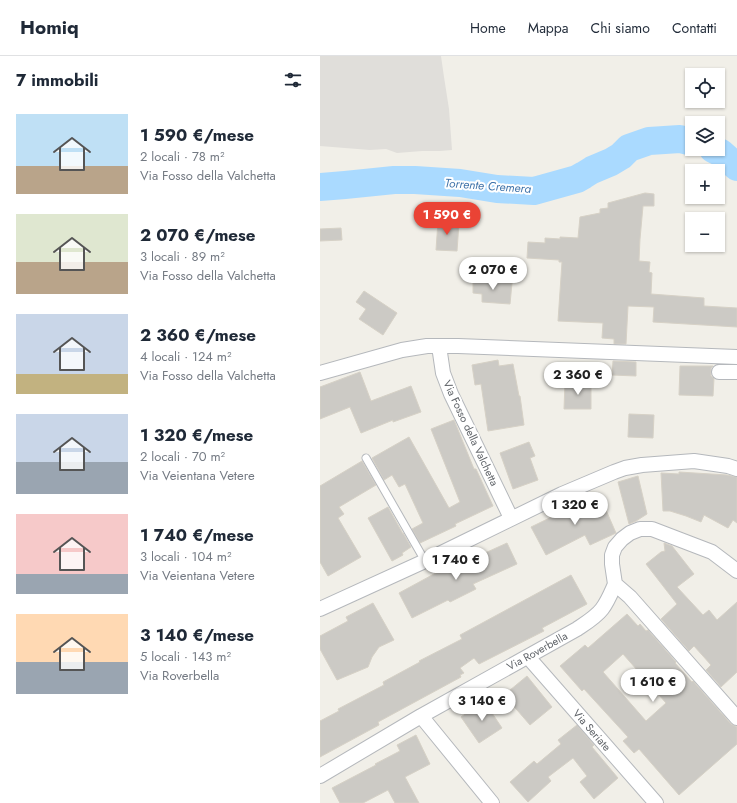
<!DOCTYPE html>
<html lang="it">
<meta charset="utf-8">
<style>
:root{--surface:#fff;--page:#f2f2f3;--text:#1f2937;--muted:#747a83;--line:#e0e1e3;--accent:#ea4335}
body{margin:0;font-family:Jost,sans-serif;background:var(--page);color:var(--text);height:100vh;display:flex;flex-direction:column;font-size:15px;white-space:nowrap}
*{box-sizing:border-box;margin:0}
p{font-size:13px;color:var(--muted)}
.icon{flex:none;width:22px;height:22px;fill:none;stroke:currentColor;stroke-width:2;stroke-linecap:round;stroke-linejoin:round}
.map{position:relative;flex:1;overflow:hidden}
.side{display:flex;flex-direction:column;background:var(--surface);width:320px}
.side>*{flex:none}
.buttons{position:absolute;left:365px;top:12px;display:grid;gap:8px}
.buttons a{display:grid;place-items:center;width:40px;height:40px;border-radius:0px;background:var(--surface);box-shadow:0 1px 3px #0004;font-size:20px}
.price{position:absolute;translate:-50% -34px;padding:0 9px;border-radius:14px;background:#fff;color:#222;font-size:13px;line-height:26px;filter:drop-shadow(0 1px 2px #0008)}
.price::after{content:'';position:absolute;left:50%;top:24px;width:12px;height:9px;margin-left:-6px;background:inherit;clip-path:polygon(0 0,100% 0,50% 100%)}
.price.active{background:var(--accent);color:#fff}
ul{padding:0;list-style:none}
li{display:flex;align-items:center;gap:12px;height:100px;padding:0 16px}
li span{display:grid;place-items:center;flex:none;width:112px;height:80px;border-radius:0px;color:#555}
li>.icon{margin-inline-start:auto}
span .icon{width:48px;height:48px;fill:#fffc;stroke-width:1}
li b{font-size:17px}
h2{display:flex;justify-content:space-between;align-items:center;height:48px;padding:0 16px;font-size:17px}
header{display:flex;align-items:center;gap:24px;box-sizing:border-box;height:56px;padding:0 20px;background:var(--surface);border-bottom:1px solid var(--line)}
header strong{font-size:19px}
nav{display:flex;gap:22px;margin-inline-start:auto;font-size:14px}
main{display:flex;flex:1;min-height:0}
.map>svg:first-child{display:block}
</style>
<header>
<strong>Homiq</strong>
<nav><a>Home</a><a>Mappa</a><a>Chi siamo</a><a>Contatti</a></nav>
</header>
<main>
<section class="side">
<h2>7 immobili<svg class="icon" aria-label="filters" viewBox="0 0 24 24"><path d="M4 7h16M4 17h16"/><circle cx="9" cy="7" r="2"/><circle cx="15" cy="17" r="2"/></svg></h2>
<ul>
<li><span style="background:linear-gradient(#bfe0f5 65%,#b9a48a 0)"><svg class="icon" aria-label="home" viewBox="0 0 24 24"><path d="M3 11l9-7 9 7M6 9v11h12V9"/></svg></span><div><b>1 590 €/mese</b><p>2 locali · 78 m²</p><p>Via Fosso della Valchetta</p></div></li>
<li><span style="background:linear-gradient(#dfe7d0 60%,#b9a48a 0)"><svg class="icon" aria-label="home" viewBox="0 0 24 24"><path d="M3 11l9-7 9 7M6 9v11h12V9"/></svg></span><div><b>2 070 €/mese</b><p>3 locali · 89 m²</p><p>Via Fosso della Valchetta</p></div></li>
<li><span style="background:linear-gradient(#c9d6e8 75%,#c2b280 0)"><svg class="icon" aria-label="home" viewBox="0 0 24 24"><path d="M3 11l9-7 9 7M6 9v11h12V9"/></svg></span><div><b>2 360 €/mese</b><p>4 locali · 124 m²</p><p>Via Fosso della Valchetta</p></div></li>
<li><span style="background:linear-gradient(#c9d6e8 60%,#9aa5b1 0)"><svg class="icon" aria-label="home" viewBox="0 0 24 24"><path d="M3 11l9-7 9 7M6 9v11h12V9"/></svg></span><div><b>1 320 €/mese</b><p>2 locali · 70 m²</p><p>Via Veientana Vetere</p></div></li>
<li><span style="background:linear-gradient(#f6c9c9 75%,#9aa5b1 0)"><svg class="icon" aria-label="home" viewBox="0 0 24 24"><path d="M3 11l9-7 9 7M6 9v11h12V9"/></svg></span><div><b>1 740 €/mese</b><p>3 locali · 104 m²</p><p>Via Veientana Vetere</p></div></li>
<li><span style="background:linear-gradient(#ffd9b3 60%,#9aa5b1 0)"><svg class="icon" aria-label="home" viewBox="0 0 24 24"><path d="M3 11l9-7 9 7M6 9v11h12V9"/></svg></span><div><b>3 140 €/mese</b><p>5 locali · 143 m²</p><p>Via Roverbella</p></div></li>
</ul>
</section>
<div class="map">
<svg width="417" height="747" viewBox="0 0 417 747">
<rect width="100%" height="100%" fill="#f1efe8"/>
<path fill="#e0deda" d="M0,0H121L124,21L129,53L132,94L120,95H102L77,97L66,93L50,94L0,90Z"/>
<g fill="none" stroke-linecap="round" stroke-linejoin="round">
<path stroke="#aadaff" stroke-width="28" d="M393,93L401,97L417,111
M0,131L25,129L74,124H95L140,127L177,133L214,135L257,123L264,119L272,114L291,106L301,100L309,92L329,85L360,83L372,86"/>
</g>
<path fill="#cccac5" stroke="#d6d1c6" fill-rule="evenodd" d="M325,137L334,138V150H323L320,183L319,205L330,206L329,216L332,217L331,238L384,242V250L417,252V271L333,266L334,251L308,250L306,288H294V283L282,282L283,267L238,265L242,206H239V204L207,202L208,186L225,187V182L240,183V181L258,182L260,161L280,157V153L288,152V147Z
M118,165L139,167L137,195L116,194Z
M21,172L22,184L0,185V173Z
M153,224L192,227L190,248L162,246V238L153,237Z
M44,235L77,257L63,279L39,263L46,253L36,246Z
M178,304L179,310L193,308L199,340H200L204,369L168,375L161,328L155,329L152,309Z
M293,305L316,306V320L292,319Z
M360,310H393L391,312V320L394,322L393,340L359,339Z
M40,316L51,345L91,330L101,356L73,366V364L41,377L30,351L0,363V331Z
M245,327H271V353H244Z
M309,358L334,359L333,382L308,381Z
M134,364L154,413H156L173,450L135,468L136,470L100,487L92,473L103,467L85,428L79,431L72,419L64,424L52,402L89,381L129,452L140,446L111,373Z
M209,386L215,400L210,402L218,424L193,433L180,397Z
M42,405L56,429L19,451L24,458L18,462L41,501L8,520L0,506V430Z
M359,416L407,419L417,421V467L413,464L408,472L384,459L381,466L366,460L350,455H343L341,417L359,418Z
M318,420L327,458L316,465L309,468L298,426Z
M279,438L296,477L270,489L265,479L226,499L211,471Z
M68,451L83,478V477L91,491L82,497L83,499L72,505L48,462Z
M187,487L197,508L153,528L156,533L130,546L128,544L92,562L79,537L114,518L142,505L143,507Z
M344,487L352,490L374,518L357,531L383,559L389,554L397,564L417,546V616L401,631L386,614L391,609L374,590L369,595L341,563L357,548L326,508L341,496L345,495Z
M251,519L267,548L222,572L224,575L159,608L154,602L140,612L144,617L140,619L141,621L58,666L59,669L0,701V665L19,655L18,653L64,629L63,626L100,606L99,605L142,583L140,579Z
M53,547L74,584L59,591L52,601L48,611L17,624L0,593V580L28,565L26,561Z
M307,558L318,570L320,568L326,575L328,574L356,606L355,607L372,626L373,625L411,668L417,671V688L359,739L319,693L314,697L303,685L308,681L264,633L262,635L240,610L265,589L268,592ZM303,598L346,647L326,665L283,616Z
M207,620L232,651L210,669L184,639Z
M164,645L182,672L159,687L141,661Z
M257,669L274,689L272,691L298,722L274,743L260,726L267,720L253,702L228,721L231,725L208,746L190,726L214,705L217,708L241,688L238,684Z
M96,679L110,708L85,721L99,747H75L68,734L43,747H20L12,732L56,709L55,708L80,695L77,689Z"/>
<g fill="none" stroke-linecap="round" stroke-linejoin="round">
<defs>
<path id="service" d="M46,402L105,505"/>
<path id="minor" d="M119,290L123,317L131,338L191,462
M399,316H417
M0,317L82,294L107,290H138L417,301
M295,528L310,541L417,662
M295,528L292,508V499L295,491L302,483L310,477L320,473H332L392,496L417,515
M0,553L105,505L242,438L294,416L305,412L322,409L374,405L408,410L417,413
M208,601L336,747
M101,660L172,747
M0,720L101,660L257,573C266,567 276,561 282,553C288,545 291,537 295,528"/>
</defs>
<use href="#service" stroke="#b5b8bc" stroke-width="9"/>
<use href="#minor" stroke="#b5b8bc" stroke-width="16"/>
<use href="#service" stroke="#fff" stroke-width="7"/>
<use href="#minor" stroke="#fff" stroke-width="14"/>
</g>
<g text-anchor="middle" stroke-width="4" stroke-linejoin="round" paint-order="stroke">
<g font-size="11" fill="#5f6368" stroke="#fff">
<text transform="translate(151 377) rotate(65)" y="4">Via Fosso della Valchetta</text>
<text transform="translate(217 595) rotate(-29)" y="4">Via Roverbella</text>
<text transform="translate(272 674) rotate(49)" y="4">Via Seriate</text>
</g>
<g font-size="12" font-style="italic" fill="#4174aa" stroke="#fff">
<text transform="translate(168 130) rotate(4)" y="4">Torrente Cremera</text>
</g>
</g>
</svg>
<div class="buttons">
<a><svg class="icon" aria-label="locate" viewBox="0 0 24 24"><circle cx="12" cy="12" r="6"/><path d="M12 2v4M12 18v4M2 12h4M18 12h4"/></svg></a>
<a><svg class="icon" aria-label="layers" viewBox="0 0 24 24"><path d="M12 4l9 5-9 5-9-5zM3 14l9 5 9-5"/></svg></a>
<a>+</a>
<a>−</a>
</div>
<b class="price active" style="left:127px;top:180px">1 590 €</b>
<b class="price" style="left:173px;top:235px">2 070 €</b>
<b class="price" style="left:258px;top:340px">2 360 €</b>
<b class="price" style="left:255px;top:470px">1 320 €</b>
<b class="price" style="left:136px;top:525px">1 740 €</b>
<b class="price" style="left:333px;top:647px">1 610 €</b>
<b class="price" style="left:162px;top:666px">3 140 €</b>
</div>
</main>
